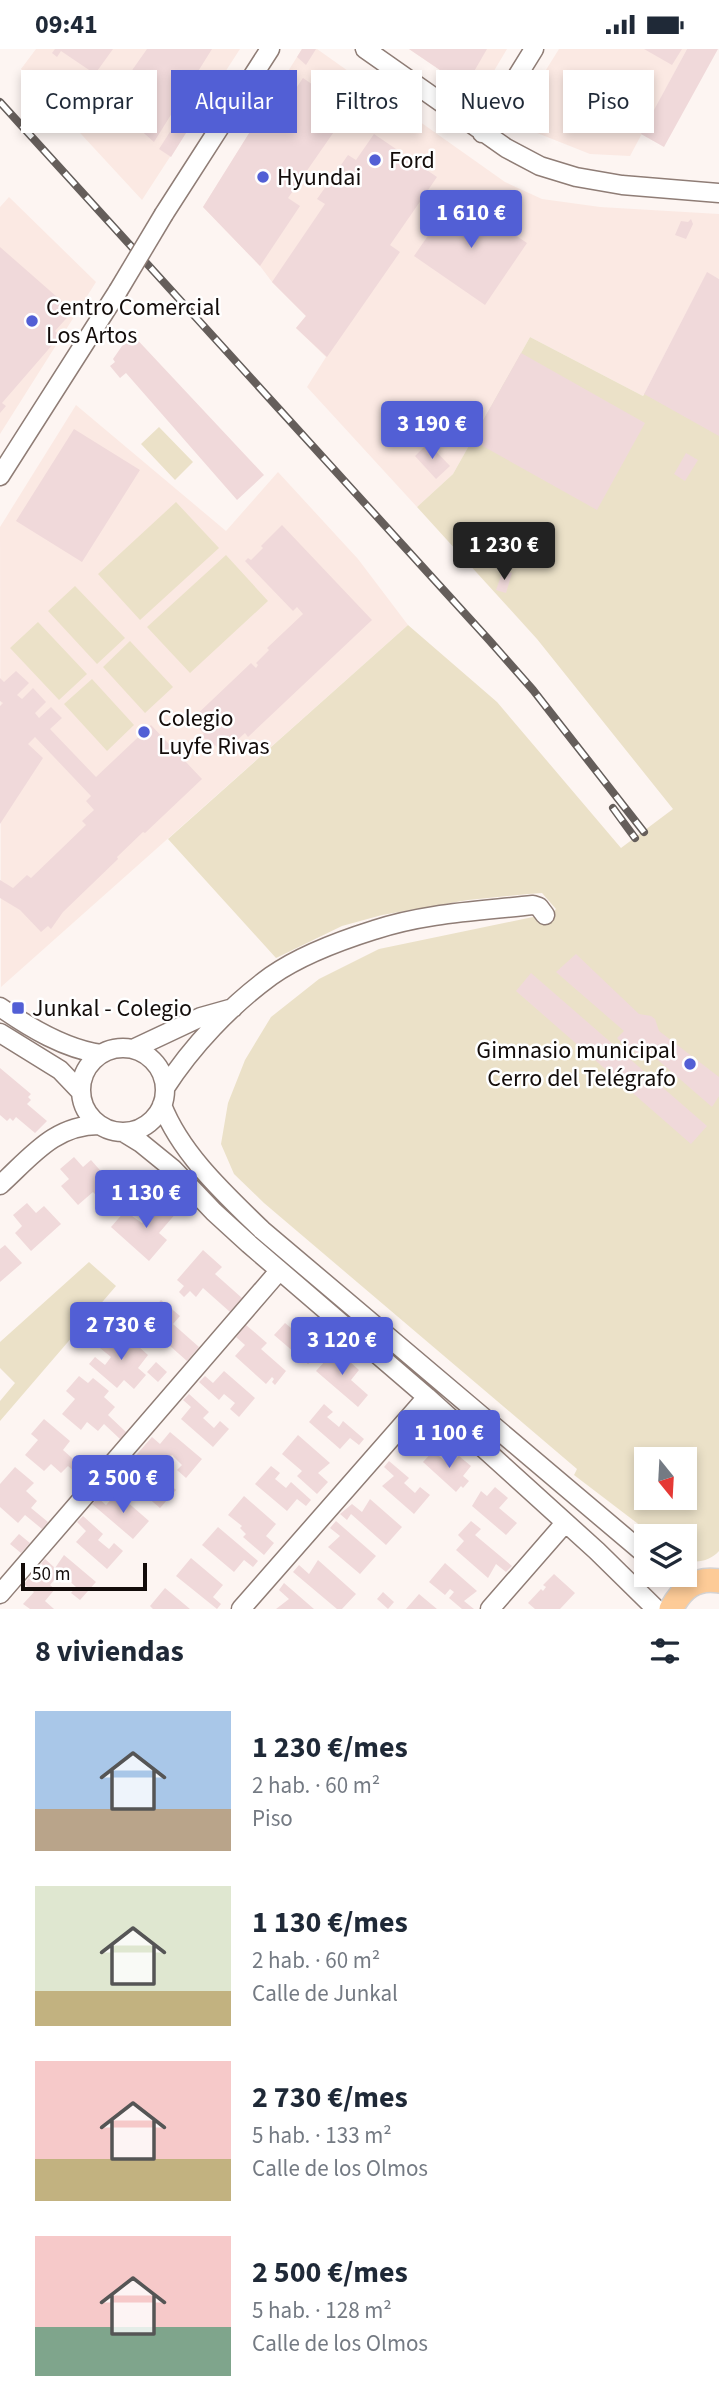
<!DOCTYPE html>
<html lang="es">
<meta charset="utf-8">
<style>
:root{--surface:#fff;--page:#f2f2f3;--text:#1f2937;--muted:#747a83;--accent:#525fd5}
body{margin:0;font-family:"Source Sans 3",sans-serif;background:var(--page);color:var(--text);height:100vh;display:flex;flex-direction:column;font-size:26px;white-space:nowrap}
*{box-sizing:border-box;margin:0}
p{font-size:23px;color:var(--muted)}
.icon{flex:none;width:38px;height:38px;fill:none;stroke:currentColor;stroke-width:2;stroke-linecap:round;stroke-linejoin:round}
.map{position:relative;height:1560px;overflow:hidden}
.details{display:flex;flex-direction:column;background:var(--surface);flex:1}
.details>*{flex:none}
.hud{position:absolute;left:21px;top:21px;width:677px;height:63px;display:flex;gap:14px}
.needle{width:46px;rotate:162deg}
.controls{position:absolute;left:634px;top:1398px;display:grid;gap:14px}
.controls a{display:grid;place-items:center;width:63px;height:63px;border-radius:0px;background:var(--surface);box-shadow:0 4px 10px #0003;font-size:35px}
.scale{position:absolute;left:21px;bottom:18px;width:126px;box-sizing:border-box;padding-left:7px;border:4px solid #130c0a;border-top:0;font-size:19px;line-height:24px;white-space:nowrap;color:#130c0a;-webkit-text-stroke:5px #fff;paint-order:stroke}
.price{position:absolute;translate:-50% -60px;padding:0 16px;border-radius:7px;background:var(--accent);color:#fff;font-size:23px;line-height:46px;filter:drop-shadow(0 2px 4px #0008)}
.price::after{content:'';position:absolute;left:50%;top:42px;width:21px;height:16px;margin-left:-10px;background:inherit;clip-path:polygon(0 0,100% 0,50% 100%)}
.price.selected{background:#222;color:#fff}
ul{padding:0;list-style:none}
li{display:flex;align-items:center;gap:21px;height:175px;padding:0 35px}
li span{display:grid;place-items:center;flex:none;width:196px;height:140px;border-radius:0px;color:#555}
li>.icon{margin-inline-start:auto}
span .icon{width:84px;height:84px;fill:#fffc;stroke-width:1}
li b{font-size:30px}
h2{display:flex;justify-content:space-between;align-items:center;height:84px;padding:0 35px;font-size:30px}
.pill{padding:0 24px;border-radius:0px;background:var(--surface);box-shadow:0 4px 10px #0003;font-size:24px;line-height:63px}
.pill.selected{background:var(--accent);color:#fff}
.status{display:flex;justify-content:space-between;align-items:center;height:49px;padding:0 35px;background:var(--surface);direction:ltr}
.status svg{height:19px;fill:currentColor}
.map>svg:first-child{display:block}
</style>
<div class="status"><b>09:41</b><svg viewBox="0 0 49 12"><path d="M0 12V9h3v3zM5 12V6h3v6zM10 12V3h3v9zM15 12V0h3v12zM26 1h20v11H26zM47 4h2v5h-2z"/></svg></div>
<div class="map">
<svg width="719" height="1560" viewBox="0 0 719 1560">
<rect width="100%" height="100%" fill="#fdf5f2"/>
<path fill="#fbe9e3" d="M36,0H240L142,151L21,20Z
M302,0H317L505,133L542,150L600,158L719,165V230L707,224L643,347L530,288L453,425L417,458L307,338L326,308L296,279L306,267L272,233L260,217L203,158Z
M409,0H507L482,42L475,45Z
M559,0H687L630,107L590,105L517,76L516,69Z
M9,148L96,233L0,385V158Z
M76,356L226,482L278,423L358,510L408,576L1,938L0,478Z"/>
<path fill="#ebe1c8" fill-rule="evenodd" d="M719,230V1502C710,1512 696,1515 684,1510V1488L654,1487L574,1426L577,1420L264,1154L234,1125L221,1095L228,1054L245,1011L271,968L319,930L379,900L552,864L556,860L542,844L528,845L468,851L382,866L342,877L276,909L168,790L408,576L497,653L621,799L673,760L537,590L417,458L453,425L530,288L643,347ZM646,1410H684V1449H646Z
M159,378L193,413L175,431L141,395Z
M176,453L219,499L140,571L98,525Z
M226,506L268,552L190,624L147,578Z
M75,537L125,589L97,615L48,562Z
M38,573L87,625L59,651L10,599Z
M130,592L173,638L145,664L103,618Z
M92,630L134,676L107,702L64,655Z
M89,1213L116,1237L0,1372V1352L15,1334L0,1319V1293Z"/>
<path fill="#f0d9da" d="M55,0H113L95,25L61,2L57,8L52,4Z
M147,0H212L154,93L129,71L122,54L121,37Z
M302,0H316L306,16L297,8Z
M409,0H487L465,38Z
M644,0H682L672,16Z
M687,0H718L664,98L641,85Z
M303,29L349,61L288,149L300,157L260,217L203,158L266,57L278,66Z
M191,50L203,57L171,108L159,100Z
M374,85L437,128L390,196L400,203L327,308L296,279L306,267L272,233L325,155L317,150L348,106L356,111Z
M456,146L527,194L485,256L414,207Z
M691,170L693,175L686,190L675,186L681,172L688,173Z
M0,198L73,262L55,282L60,287L2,354L6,357L0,364Z
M707,223L719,230V387L644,345Z
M131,284L264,426L237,451L126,324L120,329L110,317L115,313L113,310Z
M521,304L645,374L597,461L472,391Z
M74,380L140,421L82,513L16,472Z
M428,394L450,417L436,430L415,407Z
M686,404L698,411L685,432L674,425Z
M282,476L372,571L248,688L245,684L223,704L215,696L213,698L202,687L204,685L191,671L251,614L256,619L258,616L256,614L269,601L267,599L303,565L297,558L293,562L245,512L248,509L251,511L263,499L261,497Z
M503,521L512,524L506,544L496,541Z
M16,622L29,634L17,646L22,650L33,639L46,653L35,664L39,669L51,658L62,669L50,680L96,728L151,676L202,730L145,784L143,783L117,808L118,810L63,863L51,880L48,877L41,883L20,861L0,849V831L13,839L27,826L31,829L86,776L82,772L94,761L86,752L91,747L35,688L28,695L43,709L0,775V657L3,654L0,652V629L4,633Z
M576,905L639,965L651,967L655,970L659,982L719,1028V1047L712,1058L643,998L637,1006L632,999L622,994L617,989L624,982L556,923Z
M531,924L707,1077L691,1095L516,942Z
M0,1019L31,1045L28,1048L31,1051L27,1055L47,1072L35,1084L16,1068L13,1072L10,1069L7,1072L0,1066Z
M74,1108L83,1118L91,1111L114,1137L100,1150L93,1143L78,1156L61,1137L69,1130L60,1120Z
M163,1151L177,1163L159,1184L167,1191L149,1212L111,1178L125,1162L142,1174Z
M27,1154L36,1164L44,1157L61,1175L31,1202L15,1184L22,1177L13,1166Z
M5,1196L22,1214L0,1233V1200Z
M203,1201L222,1218L215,1225L242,1249L230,1263L203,1239L196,1248L190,1242L184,1248L179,1243L184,1237L177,1231Z
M161,1251L180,1267L173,1275L199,1298L187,1312L161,1289L153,1297L135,1281Z
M285,1274L302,1288L310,1279L332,1298L323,1309L319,1306L308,1315L274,1286Z
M246,1276L267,1294L261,1300L286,1322L275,1336L272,1333L274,1330L272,1328L266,1335L235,1307L245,1296L236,1288Z
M114,1284L124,1293L128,1288L148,1306L138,1319L146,1326L134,1340L124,1331L117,1339L89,1315L95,1308L105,1316L111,1308L100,1299Z
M336,1300L359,1321L351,1331L368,1346L358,1358L316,1322Z
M156,1313L167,1323L158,1333L147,1323Z
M224,1322L255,1349L239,1368L230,1360L235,1354L224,1345L219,1351L199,1333L205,1327L213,1334Z
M79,1327L88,1334L93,1329L109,1342L104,1348L115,1358L108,1366L126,1383L120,1390L104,1375L98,1382L87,1373L81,1381L62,1365L75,1350L66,1342Z
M189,1345L209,1363L203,1369L214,1379L220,1372L229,1380L213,1398L181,1370L191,1358L183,1351Z
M324,1355L333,1363L327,1368L339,1378L343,1372L364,1390L359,1396L350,1389L340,1400L309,1373Z
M44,1370L70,1392L63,1401L90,1425L84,1431L68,1417L61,1424L51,1415L44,1422L25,1406L38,1391L31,1385Z
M170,1383L202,1410L186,1429L177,1421L182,1416L172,1406L151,1430L161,1440L167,1433L176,1441L160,1459L128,1432L138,1420L130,1413L152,1388L160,1395Z
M298,1386L330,1414L318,1424L328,1433L317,1445L297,1427L302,1422L282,1405Z
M433,1402L450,1416L459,1407L471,1417L463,1427L469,1432L463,1439L461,1437L456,1443L423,1413Z
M389,1412L409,1429L404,1434L415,1444L420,1438L430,1446L414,1465L382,1437L394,1427L384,1418Z
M271,1417L280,1424L275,1430L286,1439L291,1433L311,1451L306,1457L297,1450L287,1462L255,1435Z
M15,1418L34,1434L26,1442L37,1452L31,1459L48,1473L42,1480L25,1466L18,1474L0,1458V1435Z
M495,1438L508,1449L499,1459L517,1474L506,1486L472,1457L481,1442L487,1447Z
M117,1444L149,1472L133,1490L92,1455L98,1449L106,1456Z
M244,1447L276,1475L266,1487L274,1494L264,1506L243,1488L246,1485L240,1479L242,1477L228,1466Z
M370,1450L402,1478L386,1496L351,1465L347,1471L340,1465L352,1455L362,1463Z
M83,1467L103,1485L98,1491L109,1500L114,1494L123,1502L107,1520L76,1493L86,1482L77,1473Z
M336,1472L376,1507L360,1525L328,1498L340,1487L330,1479Z
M471,1472L481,1480L475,1486L512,1517L506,1523L496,1515L488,1529L456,1501L464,1492L458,1486Z
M218,1478L258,1512L253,1518L244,1511L234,1523L202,1496Z
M19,1485L30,1494L21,1504L10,1495Z
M64,1506L96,1533L80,1551L71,1544L76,1538L65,1528L60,1534L55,1530L50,1536L55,1540L45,1552L54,1560H30L23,1555L34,1543L24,1535L45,1510L55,1519Z
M191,1509L223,1536L213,1548L221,1555L217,1560L176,1527Z
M318,1511L356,1545L342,1560H337L293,1523L299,1516L309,1525Z
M445,1514L477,1542L464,1552L474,1560H462L449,1549L454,1543L450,1540L445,1546L429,1533Z
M554,1525L575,1544L560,1560H535L528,1554L541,1540L543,1542L546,1538L543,1536Z
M284,1534L314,1560H276L289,1550L279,1541Z
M165,1539L190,1560H153L150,1557Z
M383,1543L394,1553L388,1560L377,1550Z
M419,1545L437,1560H406Z"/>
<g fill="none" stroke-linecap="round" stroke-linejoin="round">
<defs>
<path id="minor" d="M365,0L506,99L540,117L576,128L622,136L719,144
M482,84L534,0
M164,165L270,0
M0,427L118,242
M0,958C30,979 65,1000 101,1005
M0,984L60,1021L81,1043
M81 1041a42 42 0 1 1 84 0a42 42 0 1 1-84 0Z
M133,1000L201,968L233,959
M165,1039C192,997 230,957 271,927C301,906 339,892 374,881C424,864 480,862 533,856L539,858L545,866
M162,1056C181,1105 225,1145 262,1181L646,1506
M123,1083L141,1094L173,1120L214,1163L249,1195L427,1348L597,1502L656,1560
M0,1136C31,1108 54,1076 99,1076
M673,1526L690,1535
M0,1545L279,1222
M241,1560L427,1348
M490,1560L565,1474"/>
<path id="major" d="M671,1560C682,1540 695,1528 719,1532"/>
</defs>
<use href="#minor" stroke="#8f7d76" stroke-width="21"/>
<use href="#major" stroke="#d5d3d3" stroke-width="26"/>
<use href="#minor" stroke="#fff" stroke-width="18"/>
<use href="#major" stroke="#fdcb97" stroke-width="23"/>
<defs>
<path id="rail" d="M0,53L489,591L533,641L644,783
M613,759L635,789"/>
</defs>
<use href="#rail" stroke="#655e5b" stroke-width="8"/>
<use href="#rail" stroke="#fff" stroke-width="5" stroke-dasharray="16" stroke-linecap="butt"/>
<defs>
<path id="minor-bridge" d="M118,242L164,165"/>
</defs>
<use href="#minor-bridge" stroke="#8f7d76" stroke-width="21" stroke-linecap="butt"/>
<use href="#minor-bridge" stroke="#fff" stroke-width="18"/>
</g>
<g fill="#525fd5" stroke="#fff" stroke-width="2.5">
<circle cx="375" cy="111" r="7"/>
<circle cx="263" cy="128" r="7"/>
<circle cx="32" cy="272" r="7"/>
<circle cx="144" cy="683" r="7"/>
<rect x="11" y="952" width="14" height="14" rx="3.5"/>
<circle cx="690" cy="1015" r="7"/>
</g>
<g text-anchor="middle" stroke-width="5" stroke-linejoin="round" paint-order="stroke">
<g font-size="24" fill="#130c0a" stroke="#fff" text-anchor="start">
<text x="389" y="119">Ford</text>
<text x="277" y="136">Hyundai</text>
<text x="46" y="266">Centro Comercial<tspan x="46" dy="28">Los Artos</tspan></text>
<text x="158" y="677">Colegio<tspan x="158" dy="28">Luyfe Rivas</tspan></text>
<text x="32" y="967">Junkal - Colegio</text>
<text x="676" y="1009" text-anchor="end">Gimnasio municipal<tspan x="676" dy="28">Cerro del Telégrafo</tspan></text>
</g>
</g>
</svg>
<div class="controls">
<a><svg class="needle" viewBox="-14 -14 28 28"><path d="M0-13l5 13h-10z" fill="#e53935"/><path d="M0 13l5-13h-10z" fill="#747a83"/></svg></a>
<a><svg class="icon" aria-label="layers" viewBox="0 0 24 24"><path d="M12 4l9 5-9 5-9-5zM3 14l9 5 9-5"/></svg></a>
</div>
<div class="scale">50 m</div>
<b class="price" style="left:471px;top:201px">1 610 €</b>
<b class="price" style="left:432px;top:412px">3 190 €</b>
<b class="price selected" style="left:504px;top:533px">1 230 €</b>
<b class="price" style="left:146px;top:1181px">1 130 €</b>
<b class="price" style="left:121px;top:1313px">2 730 €</b>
<b class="price" style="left:342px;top:1328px">3 120 €</b>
<b class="price" style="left:449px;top:1421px">1 100 €</b>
<b class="price" style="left:123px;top:1466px">2 500 €</b>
<div class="hud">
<a class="pill">Comprar</a>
<a class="pill selected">Alquilar</a>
<a class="pill">Filtros</a>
<a class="pill">Nuevo</a>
<a class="pill">Piso</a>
</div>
</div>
<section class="details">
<h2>8 viviendas<svg class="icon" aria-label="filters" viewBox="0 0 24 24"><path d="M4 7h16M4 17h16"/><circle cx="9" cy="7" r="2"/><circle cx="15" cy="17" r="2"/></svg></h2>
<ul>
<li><span style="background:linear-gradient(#a9c7e8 70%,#b9a48a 0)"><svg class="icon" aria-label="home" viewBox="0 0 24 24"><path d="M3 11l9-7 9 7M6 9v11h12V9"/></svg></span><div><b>1 230 €/mes</b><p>2 hab. · 60 m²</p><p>Piso</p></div></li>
<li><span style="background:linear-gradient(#dfe7d0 75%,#c2b280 0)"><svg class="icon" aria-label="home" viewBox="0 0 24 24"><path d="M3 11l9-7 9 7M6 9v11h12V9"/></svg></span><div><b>1 130 €/mes</b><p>2 hab. · 60 m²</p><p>Calle de Junkal</p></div></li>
<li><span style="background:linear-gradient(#f6c9c9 70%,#c2b280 0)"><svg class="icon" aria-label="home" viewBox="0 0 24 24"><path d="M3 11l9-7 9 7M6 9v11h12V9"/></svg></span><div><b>2 730 €/mes</b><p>5 hab. · 133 m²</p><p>Calle de los Olmos</p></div></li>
<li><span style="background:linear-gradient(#f6c9c9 65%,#7fa58c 0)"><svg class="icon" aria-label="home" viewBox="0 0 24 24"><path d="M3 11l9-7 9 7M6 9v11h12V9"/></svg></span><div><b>2 500 €/mes</b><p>5 hab. · 128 m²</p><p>Calle de los Olmos</p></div></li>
</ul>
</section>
